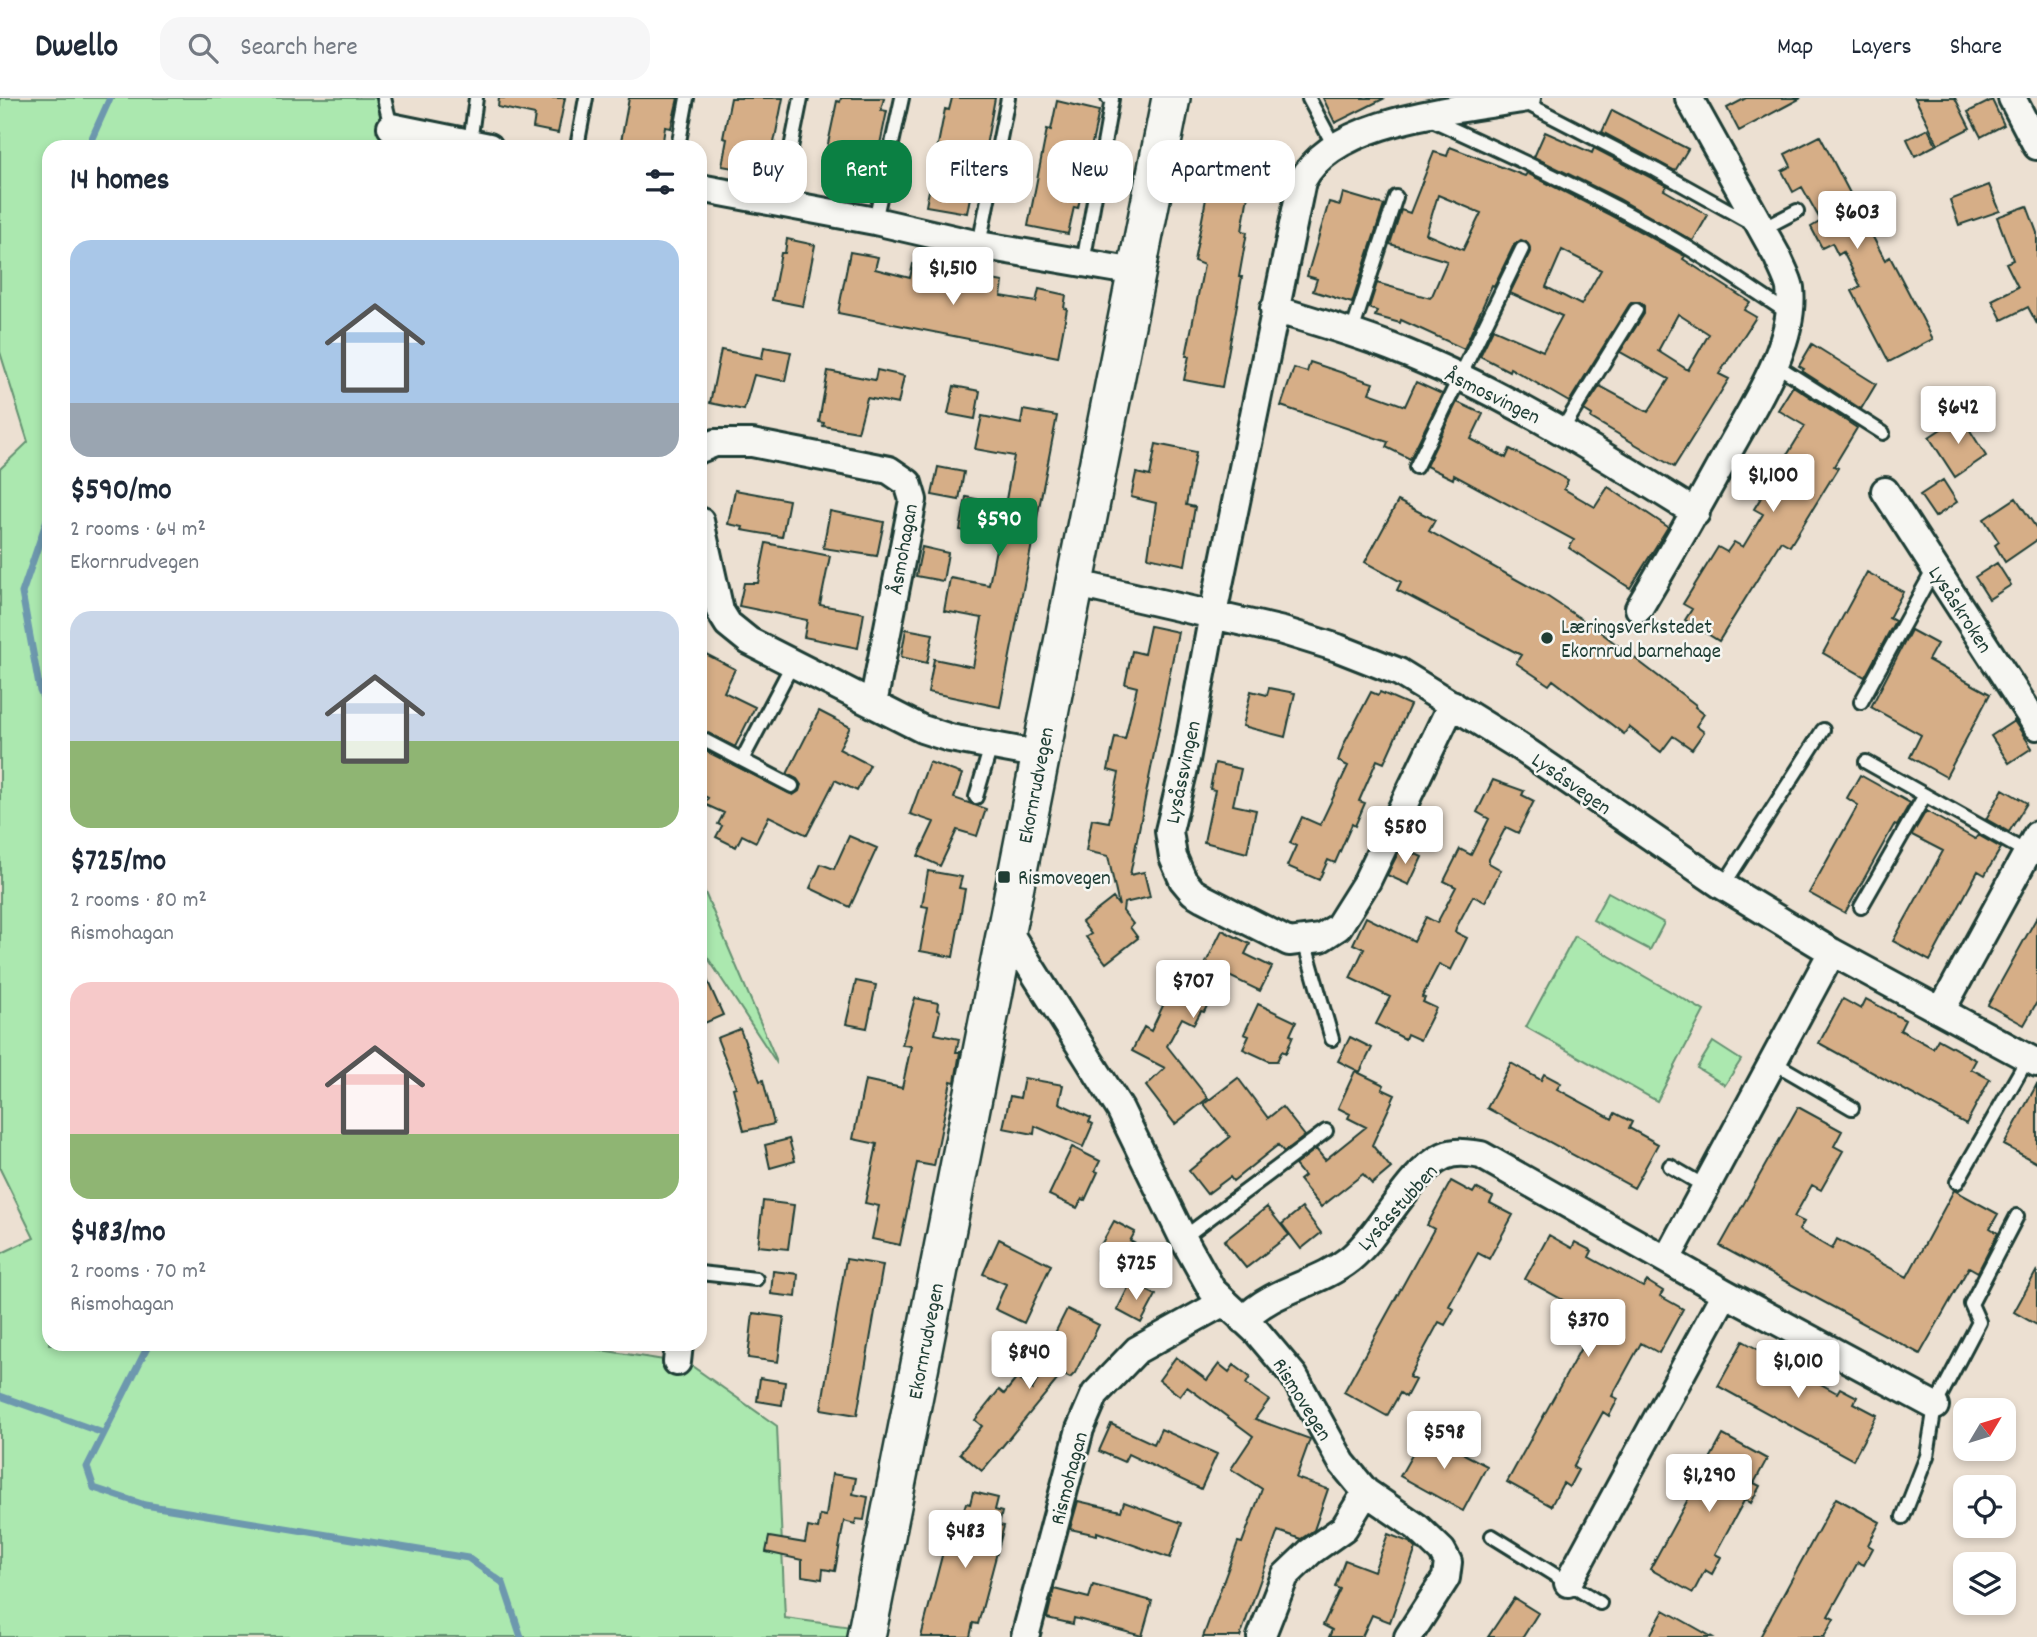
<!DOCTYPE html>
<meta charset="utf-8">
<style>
:root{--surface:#fff;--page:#f6f6f7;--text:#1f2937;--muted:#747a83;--line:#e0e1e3;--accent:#0b8043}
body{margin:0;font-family:Dekko,sans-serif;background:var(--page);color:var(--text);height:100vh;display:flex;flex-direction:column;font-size:26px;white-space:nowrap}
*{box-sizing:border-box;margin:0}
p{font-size:23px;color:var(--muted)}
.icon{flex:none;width:38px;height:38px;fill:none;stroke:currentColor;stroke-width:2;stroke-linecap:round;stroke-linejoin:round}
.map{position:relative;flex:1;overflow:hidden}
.details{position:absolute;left:42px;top:42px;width:665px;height:1211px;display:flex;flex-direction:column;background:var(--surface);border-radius:21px;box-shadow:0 4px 10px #0003}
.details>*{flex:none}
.banner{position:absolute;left:728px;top:42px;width:665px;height:63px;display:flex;gap:14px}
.needle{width:46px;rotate:52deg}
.buttons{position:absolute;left:1953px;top:1300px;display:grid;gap:14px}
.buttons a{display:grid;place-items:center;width:63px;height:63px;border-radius:14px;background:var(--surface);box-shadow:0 4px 10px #0003;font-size:35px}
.price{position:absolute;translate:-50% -60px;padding:0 16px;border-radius:7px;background:#fff;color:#222;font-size:23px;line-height:46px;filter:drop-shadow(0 2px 4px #0008)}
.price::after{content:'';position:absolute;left:50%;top:42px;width:21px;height:16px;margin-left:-10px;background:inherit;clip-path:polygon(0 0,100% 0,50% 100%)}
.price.current{background:var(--accent);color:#fff}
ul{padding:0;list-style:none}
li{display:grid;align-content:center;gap:14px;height:371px;padding:0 28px}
li span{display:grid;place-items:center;height:217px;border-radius:21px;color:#555}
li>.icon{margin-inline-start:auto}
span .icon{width:126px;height:126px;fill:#fffc;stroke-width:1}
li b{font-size:30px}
h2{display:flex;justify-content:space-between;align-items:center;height:84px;padding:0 28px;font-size:30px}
.chip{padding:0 24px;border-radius:21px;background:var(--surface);box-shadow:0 4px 10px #0003;font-size:24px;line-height:63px}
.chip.current{background:var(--accent);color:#fff}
header{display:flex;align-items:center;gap:42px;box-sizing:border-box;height:98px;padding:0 35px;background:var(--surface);border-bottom:2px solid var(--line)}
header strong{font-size:33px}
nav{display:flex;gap:38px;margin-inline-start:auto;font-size:24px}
.search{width:490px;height:63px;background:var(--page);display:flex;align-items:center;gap:18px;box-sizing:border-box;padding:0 24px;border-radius:21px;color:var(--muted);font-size:26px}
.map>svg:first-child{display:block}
</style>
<header>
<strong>Dwello</strong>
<div class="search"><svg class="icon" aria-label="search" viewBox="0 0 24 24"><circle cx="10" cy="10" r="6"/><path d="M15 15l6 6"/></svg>Search here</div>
<nav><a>Map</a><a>Layers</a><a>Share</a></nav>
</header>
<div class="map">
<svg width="2037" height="1539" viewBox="0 0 2037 1539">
<rect width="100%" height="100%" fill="#ece0d2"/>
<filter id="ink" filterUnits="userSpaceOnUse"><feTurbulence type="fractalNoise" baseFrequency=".0143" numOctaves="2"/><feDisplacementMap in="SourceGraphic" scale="14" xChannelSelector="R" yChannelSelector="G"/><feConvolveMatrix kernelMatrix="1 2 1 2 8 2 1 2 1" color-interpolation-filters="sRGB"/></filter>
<g filter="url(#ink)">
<path fill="#abe8af" stroke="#659272" stroke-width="2" d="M0,0H392L396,23L380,34L385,49H49V1246H563L689,1266L777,1328L785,1520L852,1529V1539H0V1156L34,1140L0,1071V371L28,344L0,254Z
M700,783L776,961V964L700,848Z
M1608,794L1664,825L1650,852L1593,822Z
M1575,838L1704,913L1657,1003L1526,929Z
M1713,944L1741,962L1725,987L1697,970Z"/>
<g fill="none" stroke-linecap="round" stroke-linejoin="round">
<path stroke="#6d98ae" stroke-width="7" d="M88,49L110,0
M49,416L22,495L40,593L49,612
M149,1246L87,1369L94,1390L145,1407L468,1460L503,1485L521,1539
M0,1298L103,1335"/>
</g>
<path fill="#d6ae87" stroke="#1f3d34" stroke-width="2" fill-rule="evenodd" d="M499,0H565L558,35L533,30L535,17L498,9Z
M629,0H678L671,30L665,29L662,49H620Z
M731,0H783L773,50L767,49L762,75L722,68L727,41L723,40Z
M841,0H884L881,12L887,13L875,70L869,69L864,96L824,87L829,61L825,60L837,3L840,4Z
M952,0H995L978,90L972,89L967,115L926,108L945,11L949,12Z
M1323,0H1385L1335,25Z
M1746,0H1801L1739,33L1727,10Z
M1915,0H1955L1970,30L1938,46Z
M1992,2L2004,27L1981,39L1968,14Z
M1057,3L1099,13L1078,110L1074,109L1068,136L1028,128L1047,31L1051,32Z
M1612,12L1688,51L1675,73L1602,34Z
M1928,31L1936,47L1915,58L1907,41Z
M1545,34L1592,55L1594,50L1667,88L1664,92L1708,117L1693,143L1619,101L1534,59Z
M1820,38L1885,162L1890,159L1933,241L1889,264L1852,193L1861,189L1843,154L1838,157L1832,145L1822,150L1811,129L1821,123L1802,89L1793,94L1782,73L1791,68L1785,56Z
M1450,49L1525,78L1527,75L1610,117L1685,158L1683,161L1750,204L1744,212L1756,219L1719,276L1729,281L1674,369L1591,320L1592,317L1584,312L1600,288L1648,314L1669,281L1620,254L1644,216V208L1640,204H1632L1629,207L1569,304L1510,270L1509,273L1480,258L1493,231L1543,253L1562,218L1510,195L1530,154L1526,144L1521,142L1514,147L1494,188L1492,187L1464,251L1401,222L1400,225L1375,218L1377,213L1369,210L1377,185L1430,200L1432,198L1447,163L1390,146L1401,112L1410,115L1434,54L1447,58ZM1438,97L1481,115L1463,152L1426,136ZM1562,152L1601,172L1581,207L1546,189ZM1678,216L1709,236L1688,272L1658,253Z
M1215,54L1254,62L1242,133L1247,134L1239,179H1242L1222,289L1184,282L1189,258H1186L1204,167L1194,163Z
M1989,87L2000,113L1959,127L1950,102Z
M1343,95L1384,107L1352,205L1313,193L1317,181L1307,178L1329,104L1340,107Z
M2027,108L2037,135V226L2028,209L2002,222L1992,202L2018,189L2006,165L2013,162L1997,119Z
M787,141L815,147L803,208L772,202L781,155H785Z
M850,154L878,159L875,171L910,180L913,166L940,172L938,186L974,190L976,179L1003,184L1001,198L1036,204L1039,191L1066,197L1064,210L1067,211L1058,259L838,215Z
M1812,246L1876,286L1861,311L1802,273L1804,271L1799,268Z
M764,249L791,254L785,283L754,277L744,312L710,305L721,252L762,260Z
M1310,264L1373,285L1369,295L1405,308L1416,284L1442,296L1410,361L1386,349L1388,344L1281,308L1294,270L1307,274Z
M877,272L904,278L898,306L867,300L858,334L823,328L824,325L819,324L828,273L875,282Z
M954,288L980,293L975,321L948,316Z
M1793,288L1857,330L1834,368L1838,370L1790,448L1781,443L1719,543L1685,522L1692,511L1683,506L1718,449L1727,454L1734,444L1743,449L1763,416L1754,411L1805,328L1778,312Z
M1457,304L1483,316L1471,341L1506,360L1510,351L1568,382L1564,391L1595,409L1608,389L1668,429L1630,490L1569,450L1574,442L1454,377L1453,381L1426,368Z
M1023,312L1057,318L1000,609L928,594L934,561L973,569L982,520L944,513L950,480L989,487L998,440L960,432L966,399L1005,407L1014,358L975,351L982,318L1021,326Z
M1961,318L1986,358L1955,379L1929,339Z
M1156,346L1196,354L1186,407L1195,409L1185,467L1148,459L1156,405L1131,399L1136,375L1150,378Z
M938,369L964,374L959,402L932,397Z
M1943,382L1957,404L1935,419L1920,397Z
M735,392L789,402L782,439L742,432L743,429L728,426Z
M2016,400L2037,431V442L2005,464L1995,447L1999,444L1984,421Z
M1398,403L1435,422L1429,433L1548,499L1595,530L1696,607L1695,609L1704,616L1696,628L1704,634L1692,651L1673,638L1661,654L1629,629L1624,636L1553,582L1549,587L1516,565L1521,557L1397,492L1401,484L1365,464Z
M830,413L884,424L877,458L823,450Z
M766,445L830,458L820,507L864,515L858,550L804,539L807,522L739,508L744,485H758Z
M922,449L948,455L943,483L916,478Z
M1997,465L2011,487L1989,501L1975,479Z
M1867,474L1903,494L1889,520L1895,523L1865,579L1823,555Z
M1150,528L1178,534L1130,777L1144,774L1150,799L1124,805L1123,813L1133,826L1130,829L1138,840L1106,865L1086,839L1091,836L1082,824L1113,800L1119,808L1108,758L1086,753L1092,721L1109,724L1119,675L1108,672L1115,639L1125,641L1137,589L1125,586L1132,553L1144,556Z
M906,531L933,536L927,565L901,559Z
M1911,532L1937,546L1928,562L1990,596L1946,679L1910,659L1921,637L1871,609Z
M700,553L735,571L724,594L755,609L735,649L700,631Z
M1269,590L1295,595L1285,639L1243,628L1251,593L1267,597Z
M1371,594L1378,597L1380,594L1410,607L1384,665L1377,662L1359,703L1365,705L1355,728L1352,726L1335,765L1328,762L1319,782L1287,768L1296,748L1290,745L1302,719L1320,727L1348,668L1338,663L1344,646Z
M819,613L850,629L839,651L870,667L857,693L835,682L807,737L769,718L756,744L742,737L736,749L716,739L722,728L718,726L724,715L704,706L708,700L700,696V650L793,697L799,693L801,687L797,681L787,676Z
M2014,623L2032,650L2009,665L1991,638Z
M929,664L962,676L954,700L986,711L977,738L957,732L940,768L918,758L934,724L910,716Z
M1215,665L1241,671L1233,707L1256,712L1247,755L1204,744L1215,692L1210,691Z
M1860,677L1910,705L1897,728L1894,727L1845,815L1809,795L1858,707L1847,700Z
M1493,682L1524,693L1522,697L1534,703L1518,735L1506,729L1489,761V765L1501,772L1485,804L1473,798L1456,830L1455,834L1467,840L1451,872L1439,866L1422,899L1425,900L1423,904L1436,910L1420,942L1407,936L1405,941L1376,926L1390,899L1350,880L1364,851L1353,846L1366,819L1414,843L1426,819L1437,825L1456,789L1444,783L1460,751L1471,757L1489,721L1477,714Z
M2003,691L2027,705L2009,734L1986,721Z
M1926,713L1975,741L1978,737L2001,750L1985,777L1978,773L1930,863L1893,843L1943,753L1912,737Z
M849,738L877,750L850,809L810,790L821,766L834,771Z
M1401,749L1422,759L1409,787L1387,777Z
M928,773L962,779L959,790L965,791L953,859L920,853L928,809L922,808Z
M2037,819V904L2024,927L1988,907Z
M1222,832L1250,846L1245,856L1272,869L1260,893L1223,875L1204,914L1201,913L1194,926L1182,920L1167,948L1208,1000L1175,1026L1146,988L1165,970L1132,953L1144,929L1151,933L1168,897L1163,895L1171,879L1175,881L1182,868L1200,877Z
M700,866L723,917L700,927Z
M856,883L876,887L867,930L846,926Z
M915,900L938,905L937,912L940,913L935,936L959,941L956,954H960L955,984L951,983L934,1068L917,1065L900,1147L872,1141L879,1108L865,1105L877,1046L853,1041L865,982L902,990L911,948L902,947Z
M1843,901L1861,911L1866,901L1905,922L1900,932L1933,950L1938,941L1976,962L1971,971L1990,981L1966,1026L1819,945Z
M1258,906L1296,924L1290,937L1293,938L1286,955L1282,953L1277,963H1269L1243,951L1249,938L1244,936Z
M740,931L760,983L763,982L774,1026L744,1033L733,990L736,989L717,940Z
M1350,939L1372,950L1360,974L1338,963Z
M1511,965L1541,982L1544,976L1561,985L1557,991L1612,1021L1615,1015L1632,1024L1629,1030L1658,1046L1634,1090L1487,1010Z
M1355,973L1384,987L1382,991L1395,997L1372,1047L1391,1070L1372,1086L1363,1076L1321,1109L1299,1082L1304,1078L1295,1067L1316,1051L1325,1062L1366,1029L1348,1020L1350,1016L1338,1010Z
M1024,980L1063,987L1059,1005L1091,1020L1089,1024L1093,1026L1083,1049L1035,1028L1034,1036L1003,1030L1010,998L1020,1000Z
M1238,980L1268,1020L1282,1009L1305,1038L1284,1054L1278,1047L1233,1083L1230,1079L1207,1096L1189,1073L1230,1039L1204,1006Z
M2037,986V1065L2004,1047Z
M1798,1009L1842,1033L1834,1048L1843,1053L1821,1092L1812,1087L1794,1119L1804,1124L1799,1132L1832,1151L1837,1141L1907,1179L1954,1092L1998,1116L1990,1130L1998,1135L1978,1174L1969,1169L1920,1256L1720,1148Z
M789,1041L795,1063L770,1070L765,1047Z
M1072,1049L1100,1063L1095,1073L1098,1074L1085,1102L1082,1101L1077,1110L1049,1097Z
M1451,1083L1473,1095L1476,1090L1493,1099L1490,1105L1513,1117L1489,1161L1478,1155L1449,1208L1454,1211L1445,1227L1439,1224L1409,1279L1415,1282L1406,1299L1400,1295L1387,1318L1344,1294L1434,1131L1427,1127Z
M763,1103L794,1107L788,1151L758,1148Z
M1267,1109L1289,1137L1246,1170L1224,1143Z
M1302,1110L1321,1135L1301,1151L1282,1126Z
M1114,1123L1135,1134L1130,1143L1143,1150L1128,1178L1097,1162V1154Z
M1549,1137L1572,1150L1575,1144L1592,1153L1589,1159L1643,1189L1647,1183L1663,1193L1660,1198L1683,1211L1659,1255L1641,1245L1612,1298L1618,1301L1609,1318L1603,1314L1573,1369L1578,1372L1569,1389L1563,1385L1551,1408L1507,1384L1597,1221L1525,1181Z
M999,1141L1051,1167L1024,1225L995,1211L1006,1186L983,1176Z
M846,1161L883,1167L857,1317L821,1311Z
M2037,1172V1227L2014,1214Z
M773,1173L798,1176L796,1199L771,1196Z
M1131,1184L1156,1197L1141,1225L1117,1212Z
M1067,1211L1099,1227L1075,1275L1070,1280L1062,1276L982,1373L960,1355L982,1328L975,1322L999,1292L1004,1296L1017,1280L1032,1292L1055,1248L1050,1245Z
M753,1215L784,1219L778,1264L748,1260Z
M1743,1243L1766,1256L1769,1251L1786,1260L1783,1265L1837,1295L1840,1290L1857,1299L1854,1305L1877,1317L1853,1362L1718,1288Z
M1176,1259L1207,1282L1219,1266L1229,1274L1234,1267L1250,1279L1246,1286L1269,1302L1255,1321L1310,1341L1296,1380L1328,1391L1314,1432L1301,1441L1278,1433L1240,1539H1203L1238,1444L1242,1445L1262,1391L1231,1371L1253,1338L1187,1289L1180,1298L1159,1282Z
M760,1280L785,1284L782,1307L757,1303Z
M1111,1326L1154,1346L1161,1331L1217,1356L1201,1391L1128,1356L1124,1364L1099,1353Z
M1425,1334L1447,1346L1450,1341L1467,1350L1464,1356L1487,1368L1463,1413L1400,1378Z
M1723,1337L1767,1361L1754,1385L1760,1388L1751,1405L1745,1401L1715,1456L1721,1459L1712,1476L1705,1472L1693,1495L1650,1471Z
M832,1376L856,1380L853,1396L868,1399L864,1422L856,1421L855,1426L844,1423L835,1473L823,1471L822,1481L802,1478V1462L766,1454L769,1439L805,1445L808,1429L818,1431L820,1417L826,1418Z
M973,1394L998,1400L995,1412L1002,1414L999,1427L1004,1428L978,1526L973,1525L970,1539H921L953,1415L962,1417L966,1405L970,1406Z
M1836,1400L1880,1424L1868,1447L1873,1450L1864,1467L1858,1464L1828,1518L1834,1521L1824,1539H1760Z
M1078,1403L1121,1413L1124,1404L1182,1425L1170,1460L1097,1434V1437L1070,1431Z
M1388,1436L1409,1444L1416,1450L1390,1524L1372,1517L1362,1539H1329L1332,1532L1323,1527L1340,1491L1335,1489L1345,1462L1374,1473Z
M1093,1487L1152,1503L1142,1538L1074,1520L1073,1526L1047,1520L1054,1491L1089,1500Z
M1514,1500L1538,1515L1523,1539H1488Z
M1664,1512L1712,1539H1649Z"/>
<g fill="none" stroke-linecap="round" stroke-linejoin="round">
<defs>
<path id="service" d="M384,0L391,29L403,49
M1309,1L1334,48
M1522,3L1656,72L1762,131L1797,113
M1428,20C1512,58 1595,96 1675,142C1713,164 1750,190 1788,215
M470,45L476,0
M577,49L586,0
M678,49L687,0
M780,105L801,0
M875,123L902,0
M979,147L1008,0
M1083,165L1112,1L1108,0
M1352,234L1396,99
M1776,267L1883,335
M1562,332L1636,212
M1416,369L1522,151
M1861,604L1934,471
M700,640L792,688
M743,660L793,565
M1866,664L2028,755
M976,699L991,648
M1723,788L1823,632
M1861,809L1925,697
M1304,843L1332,941
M1773,964L1852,1010
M1670,1068L1706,1089
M1957,1084L2028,960
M1183,1140L1326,1033
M700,1175L756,1181
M1903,1419L1927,1358L1935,1308L1979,1224L1971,1206L2017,1118
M1492,1438L1600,1505"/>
<path id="minor" d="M2012,0L2037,48
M391,29L489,49
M700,90L875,123L979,147L1136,174
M1274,211C1314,223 1353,234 1391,249C1499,291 1598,354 1696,415
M700,351L715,345H752L889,372L908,385L913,402L873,606
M1885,393L2037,628
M700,423L720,513L728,526L749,543L922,631L950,640L1042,657
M1073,485L1283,533L1338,550L1399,574L1517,647L1723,788L1832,854L2037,965
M1639,510C1670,458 1700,405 1729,352C1754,306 1796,245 1790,190C1788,180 1782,170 1778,160L1689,0
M1452,606L1367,783L1338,829L1321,840L1289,844L1203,800L1193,794L1183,782L1173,759L1169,733L1186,662L1213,516L1302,83C1335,19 1462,12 1527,0
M1006,830L1120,1011L1183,1140L1212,1192L1257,1234L1294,1278L1342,1365L1366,1394L1417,1429L1442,1453L1448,1464L1446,1480L1408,1539
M1941,913L2037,737
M1667,1161L1832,854
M1243,1222C1276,1189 1316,1188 1350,1161C1381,1136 1408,1075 1444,1058C1456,1053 1469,1055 1481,1057L1725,1195L1935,1308
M677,1264L679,1246
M1568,1485L1725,1195
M1025,1539L1080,1331L1095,1296L1137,1252L1224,1204
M1261,1539L1285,1478L1310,1454L1344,1430L1366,1394"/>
<path id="secondary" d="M866,1539L1171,0"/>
</defs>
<use href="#service" stroke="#1f3d34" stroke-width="18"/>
<use href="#minor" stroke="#1f3d34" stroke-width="32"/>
<use href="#secondary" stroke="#1f3d34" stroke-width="42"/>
<use href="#service" stroke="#f6f6f2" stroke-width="12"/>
<use href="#minor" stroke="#f6f6f2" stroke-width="26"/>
<use href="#secondary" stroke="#f6f6f2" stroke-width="37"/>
</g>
</g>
<g fill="#1f3d34" stroke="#f6f6f2" stroke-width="2.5">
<circle cx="1547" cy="540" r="7"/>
<rect x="997" y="772" width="14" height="14" rx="3.5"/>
</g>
<g text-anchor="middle" stroke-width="5" stroke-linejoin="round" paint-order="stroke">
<g font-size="21" fill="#1f3d34" stroke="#f6f6f2">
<text transform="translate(1493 297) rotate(26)" y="7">Åsmosvingen</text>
<text transform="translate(902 451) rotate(-80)" y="7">Åsmohagan</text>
<text transform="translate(1961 511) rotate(57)" y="7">Lysåskroken</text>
<text transform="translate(1182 674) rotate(-78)" y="7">Lysåssvingen</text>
<text transform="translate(1572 685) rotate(35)" y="7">Lysåsvegen</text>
<text transform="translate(1035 687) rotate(-79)" y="7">Ekornrudvegen</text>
<text transform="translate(1397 1109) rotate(-48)" y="7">Lysåsstubben</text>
<text transform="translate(925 1243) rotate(-79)" y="7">Ekornrudvegen</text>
<text transform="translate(1303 1301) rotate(58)" y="7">Rismovegen</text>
<text transform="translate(1068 1380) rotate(-75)" y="7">Rismohagan</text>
</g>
<g font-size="21" fill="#1f3d34" stroke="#f6f6f2" text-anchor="start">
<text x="1561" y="535">Læringsverkstedet<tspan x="1561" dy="24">Ekornrud barnehage</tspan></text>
<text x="1018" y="786">Rismovegen</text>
</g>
</g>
</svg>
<div class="buttons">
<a><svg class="needle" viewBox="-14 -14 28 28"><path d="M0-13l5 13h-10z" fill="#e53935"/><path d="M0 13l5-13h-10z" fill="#747a83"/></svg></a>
<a><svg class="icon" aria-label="locate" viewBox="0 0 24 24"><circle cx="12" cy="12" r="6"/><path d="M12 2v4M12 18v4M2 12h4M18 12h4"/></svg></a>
<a><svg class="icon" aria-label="layers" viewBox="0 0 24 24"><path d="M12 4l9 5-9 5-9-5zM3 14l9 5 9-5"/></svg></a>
</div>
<b class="price" style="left:1857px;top:153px">$603</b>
<b class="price" style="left:953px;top:209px">$1,510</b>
<b class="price" style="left:1958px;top:348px">$642</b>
<b class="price" style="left:1773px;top:416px">$1,100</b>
<b class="price current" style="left:999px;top:460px">$590</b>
<b class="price" style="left:1405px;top:768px">$580</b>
<b class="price" style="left:1193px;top:922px">$707</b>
<b class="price" style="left:1136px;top:1204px">$725</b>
<b class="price" style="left:1588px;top:1261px">$370</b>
<b class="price" style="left:1029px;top:1293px">$840</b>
<b class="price" style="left:1798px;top:1302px">$1,010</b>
<b class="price" style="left:1444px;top:1373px">$598</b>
<b class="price" style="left:1709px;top:1416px">$1,290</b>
<b class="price" style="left:965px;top:1472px">$483</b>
<div class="banner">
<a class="chip">Buy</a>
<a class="chip current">Rent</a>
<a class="chip">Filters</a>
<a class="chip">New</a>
<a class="chip">Apartment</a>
</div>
<section class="details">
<h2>14 homes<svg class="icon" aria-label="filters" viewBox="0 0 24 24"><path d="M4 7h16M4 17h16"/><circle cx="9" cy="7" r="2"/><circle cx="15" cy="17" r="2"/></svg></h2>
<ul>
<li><span style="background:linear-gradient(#a9c7e8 75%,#9aa5b1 0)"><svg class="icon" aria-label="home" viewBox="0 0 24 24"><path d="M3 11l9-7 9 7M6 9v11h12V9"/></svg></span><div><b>$590/mo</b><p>2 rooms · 64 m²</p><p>Ekornrudvegen</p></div></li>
<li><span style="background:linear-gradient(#c9d6e8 60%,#8fb573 0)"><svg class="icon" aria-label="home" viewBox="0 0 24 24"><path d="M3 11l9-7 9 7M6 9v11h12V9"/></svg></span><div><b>$725/mo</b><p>2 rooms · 80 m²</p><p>Rismohagan</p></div></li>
<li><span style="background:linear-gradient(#f6c9c9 70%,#8fb573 0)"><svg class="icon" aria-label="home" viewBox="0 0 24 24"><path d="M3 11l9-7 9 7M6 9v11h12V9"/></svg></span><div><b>$483/mo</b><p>2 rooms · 70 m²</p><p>Rismohagan</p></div></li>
</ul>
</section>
</div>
